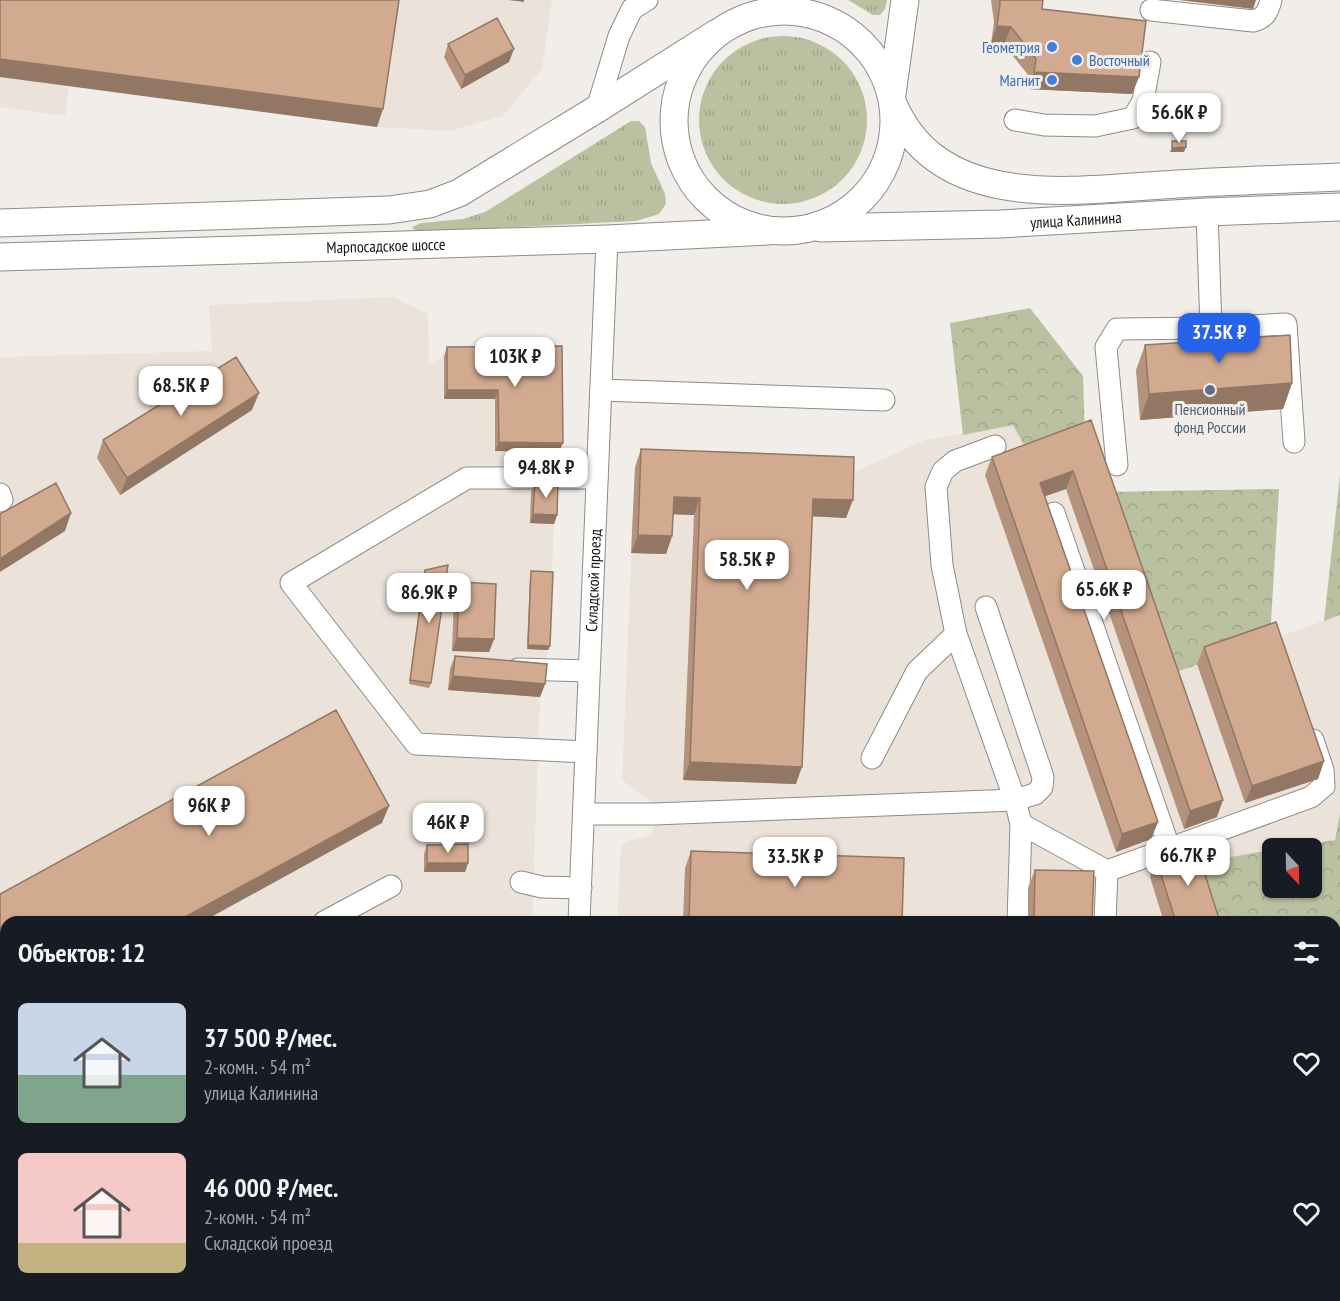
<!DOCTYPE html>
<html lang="ru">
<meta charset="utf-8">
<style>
:root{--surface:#171b24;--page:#20242c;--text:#f1f3f6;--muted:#9ea1a6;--accent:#2563eb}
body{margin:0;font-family:"PT Sans Narrow",sans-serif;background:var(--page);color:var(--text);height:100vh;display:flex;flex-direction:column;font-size:22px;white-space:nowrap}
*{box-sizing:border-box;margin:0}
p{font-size:20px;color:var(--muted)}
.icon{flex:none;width:33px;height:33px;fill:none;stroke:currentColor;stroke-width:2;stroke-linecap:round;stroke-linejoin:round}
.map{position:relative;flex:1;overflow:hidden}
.drawer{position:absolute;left:0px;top:916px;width:1341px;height:386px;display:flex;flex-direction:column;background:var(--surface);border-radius:18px 18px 0 0;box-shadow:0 2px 4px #0004}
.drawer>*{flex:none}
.needle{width:39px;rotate:158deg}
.fabs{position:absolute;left:1262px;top:838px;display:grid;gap:12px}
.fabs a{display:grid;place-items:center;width:60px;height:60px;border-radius:9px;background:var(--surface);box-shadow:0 2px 4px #0004;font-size:30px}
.price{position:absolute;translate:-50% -51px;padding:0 14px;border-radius:12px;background:#fff;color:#222;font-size:20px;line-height:39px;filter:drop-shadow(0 2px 3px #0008)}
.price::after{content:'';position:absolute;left:50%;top:36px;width:18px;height:14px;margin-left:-9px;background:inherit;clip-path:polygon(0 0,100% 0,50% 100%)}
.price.on{background:var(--accent);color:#fff}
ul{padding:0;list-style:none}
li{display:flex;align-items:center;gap:18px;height:150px;padding:0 18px}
li span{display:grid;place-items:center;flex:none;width:168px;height:120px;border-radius:9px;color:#555}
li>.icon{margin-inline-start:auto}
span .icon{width:72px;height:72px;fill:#fffc;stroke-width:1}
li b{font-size:26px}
h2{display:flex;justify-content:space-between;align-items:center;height:72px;padding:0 18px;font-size:26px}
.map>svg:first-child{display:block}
</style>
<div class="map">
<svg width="1340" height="1301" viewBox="0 0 1340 1301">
<defs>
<pattern id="grass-tufts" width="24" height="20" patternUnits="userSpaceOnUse" patternTransform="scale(1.5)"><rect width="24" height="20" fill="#b9c1a0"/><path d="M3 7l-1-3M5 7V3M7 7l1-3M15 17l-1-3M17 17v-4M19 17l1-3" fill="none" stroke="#9ea589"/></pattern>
<pattern id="forest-crowns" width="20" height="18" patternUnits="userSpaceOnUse" patternTransform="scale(1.5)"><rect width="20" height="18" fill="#b9c1a0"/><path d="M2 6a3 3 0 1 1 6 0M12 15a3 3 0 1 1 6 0" fill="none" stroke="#9ea589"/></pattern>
</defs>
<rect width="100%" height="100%" fill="#f1eeea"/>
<path fill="#ebe2d9" d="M0,0H552L542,69L503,116L449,131L377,127L69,86L65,116L0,107Z
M393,297L428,314L429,364L444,356V399H495L496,451L552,452L555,477L554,524L548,650L542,677L540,697L532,922H6V1134H0V357L212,351L209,305Z
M1013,425L1031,458L1085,437L1168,675L1340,615V813L1335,840L1272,849L1208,922H617L621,844L653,834V803L622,780L635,467L848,475L925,440Z
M0,1250H6V1296H522V1301H0Z
M621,1296H1085L1084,1301H621Z"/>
<path fill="url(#grass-tufts)" d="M848,0H887L885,9L880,15H873Z
M699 120a84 84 0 1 1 168 0a84 84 0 1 1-168 0Z
M631,121H639L645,127L651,163L665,194L666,204L659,214L636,221L417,232L412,227L421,223L463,219L485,212Z"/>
<path fill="url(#forest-crowns)" d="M1030,308L1083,376L1085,437L1031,458L1013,425L963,435L950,323Z
M1340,475V615L1324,621Z
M1279,489L1270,639L1168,675L1104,492Z
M1340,813V1190H1335V922H1208L1189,864L1272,850V888H1311V849H1278L1335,840Z"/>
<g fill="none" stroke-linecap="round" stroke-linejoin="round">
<defs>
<g id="minor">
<path d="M1151,10L1253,21C1265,18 1268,12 1271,0"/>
<path d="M597,109L619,36L632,9L647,0"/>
<path d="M1015,120L1044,125L1095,126L1133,118L1143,101L1150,62"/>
<path d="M1207,212L1211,328"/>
<path d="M601,390L884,400"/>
<path d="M995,446L955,461L943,471L936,487L942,565L956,634L1015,800L1021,824L1018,922"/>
<path d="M1117,465L1106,347L1117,329L1211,328L1286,324L1294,442"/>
<path d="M0,494L2,500L0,501"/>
<path d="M1054,513L1169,847"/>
<path d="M518,669L589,671"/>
<path d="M586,752L416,744L291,583L467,478H597"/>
<path d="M872,758L917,671L956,634"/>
<path d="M584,814H654L1015,800L1035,794L1042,787L1043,777L986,607"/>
<path d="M1021,824L1107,871L1105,922"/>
<path d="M1107,871L1311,797L1324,786L1323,770L1313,740"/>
<path d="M521,882L542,887L581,888"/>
<path d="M324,922L391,886"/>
<path id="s1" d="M579,922L607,239"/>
<path d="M0,1068L6,1069"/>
<path d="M0,1238H6"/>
<path d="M568,1296V1301"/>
<path d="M336,1301V1296"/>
<path d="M1007,1301V1296"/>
</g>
<g id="major">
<circle cx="784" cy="121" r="110"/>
<path d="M892,94L905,0"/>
<path d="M895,108C944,215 1082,189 1177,184C1231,181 1286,179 1340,177"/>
<path d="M0,223L389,210L430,204L459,193L597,109L717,33"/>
<path id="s2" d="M821,228L1000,224L1207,212L1340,207"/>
<path id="s3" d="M0,257L607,239L769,231"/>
</g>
</defs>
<use href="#minor" stroke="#8e8b88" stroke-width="23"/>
<use href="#major" stroke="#8e8b88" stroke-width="29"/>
<use href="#minor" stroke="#fff" stroke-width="21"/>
<use href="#major" stroke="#fff" stroke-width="27"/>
</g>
<path fill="#b4927b" d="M991,0H1043L1042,9L1139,77L1132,94L1028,89L1029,76L1004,45L991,43L994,22Z
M448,44L509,62L461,89L444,57Z
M1145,345L1292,383L1283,409L1140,420L1136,370Z
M562,346L559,452L495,451V399H444V356L447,347Z
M252,410L120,495L97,458L103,440Z
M1091,420L1217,817L1184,829L1066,489L1045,496L1158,822L1151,839L1116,852L985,475L992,457Z
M641,449L846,518L812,516L796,784L683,780L694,515L673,514L672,536L666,554L631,553L635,467Z
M535,483L557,515L554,524L530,523L531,492Z
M425,570L431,683L429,688L409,684L424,574Z
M531,571L550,646L548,650L527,649L530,576Z
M459,582L494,639L489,652L452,651L454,596Z
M1204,647L1324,761L1318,779L1245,803L1197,664Z
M455,656L545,684L540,697L448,690L450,669Z
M382,823L6,922V995L0,984V894Z
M427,845L468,863L465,872H424V854Z
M691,851L902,922H683L685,868Z
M1156,859L1220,922H1164L1150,877Z
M1035,870L1092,922H1028V888Z
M1335,1195L1340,1196V1229L1335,1227Z
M152,1296H329V1301H153Z
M497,1296H528V1301H497Z
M621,1296H888V1301H621Z
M1020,1296H1085L1084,1301H1020Z
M1128,1296H1156L1154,1301H1129Z"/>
<path fill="#927764" d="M508,0H524V2Z
M1179,0H1256L1253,9Z
M997,26L1011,27L1004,45L991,43Z
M514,49L509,62L461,89L465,75Z
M0,59L383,109L377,127L0,77Z
M1034,72L1139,77L1132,94L1028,89Z
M1186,147L1184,152H1170L1172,148Z
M1292,383L1283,409L1140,420L1149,394Z
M447,390H498L495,399H444Z
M259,393L252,410L120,495L127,478Z
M499,442L563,443L559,452L495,451Z
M1073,471L1066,489L1034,500L1040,483Z
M674,497L700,498L694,515L667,514Z
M813,499L853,500L846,518L806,516Z
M71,513L65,531L0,572V559Z
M533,514L557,515L554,524L530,523Z
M638,535L672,536L666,554L631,553Z
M457,638L494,639L489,652L452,651Z
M528,645L550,646L548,650L527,649Z
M453,676L545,684L540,697L448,690Z
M1324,761L1318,779L1245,803L1252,786Z
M690,762L802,767L796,784L683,780Z
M1223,800L1217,817L1184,829L1190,811Z
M389,806L382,823L202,922H176Z
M1158,822L1151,839L1116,852L1122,834Z
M427,863H468L465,872H424Z
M0,1155H6V1173H0Z
M1142,1296H1156L1154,1301H1132L1133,1297Z"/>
<path fill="#d1aa8f" stroke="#927764" stroke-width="1.5" d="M0,0H399L383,109L0,59Z
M1000,0H1043L1042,9L1146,21L1139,77L1034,72L1036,59L1011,27L997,26L1000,4Z
M497,18L514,49L465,75L448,44Z
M1172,141H1186V147L1172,148Z
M1290,335L1292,383L1149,394L1145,345Z
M562,346L563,443L499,442L498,390H447V347Z
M236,357L259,393L127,478L103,440Z
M1091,420L1223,800L1190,811L1073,471L1040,483L1158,822L1122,834L992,457Z
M641,449L854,457L853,500L813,499L802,767L690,762L700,498L674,497L672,536L638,535Z
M56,483L71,513L0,559V514Z
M535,483L558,484L557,515L533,514Z
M448,565L431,683L410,680L425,570Z
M531,571L553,572L550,646L528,645Z
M459,582L496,584L494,639L457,638Z
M1276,622L1324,761L1252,786L1204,647Z
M455,656L547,664L545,684L453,676Z
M336,710L389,806L176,922H6V965L0,954V894Z
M468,844V863H427V845Z
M1196,846L1220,922H1176L1156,859Z
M691,851L904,858L902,922H689Z
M1035,870L1094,871L1092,922H1034Z
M0,1131H6V1155H0Z
M1335,1195L1340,1196V1219L1335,1217Z
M0,1282H6V1296H151V1301H0Z
M161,1296H329V1301H162Z
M503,1296H528V1301H502Z
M628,1296H888V1301H628Z
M1026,1296H1085L1084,1301H1026Z
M1210,1296H1247L1249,1301H1205L1204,1298Z
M359,1300L394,1301H359Z"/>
<g fill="#3f7fe0" stroke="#f1eeea" stroke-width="2">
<circle cx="1052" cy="47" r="6"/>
<circle cx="1077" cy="60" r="6"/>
<circle cx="1052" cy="80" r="6"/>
</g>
<circle fill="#5c6f8a" stroke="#f1eeea" stroke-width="2" cx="1210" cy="390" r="6"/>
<g text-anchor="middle" stroke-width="6" stroke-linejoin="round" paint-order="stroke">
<g font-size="16" fill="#366cbe" stroke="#f1eeea" text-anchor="end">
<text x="1040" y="53">Геометрия</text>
<text x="1089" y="66" text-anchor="start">Восточный</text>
<text x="1040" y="86">Магнит</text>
</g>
<g font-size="16" fill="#141311" stroke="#f1eeea">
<text dy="6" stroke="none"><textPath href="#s2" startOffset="255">улица Калинина</textPath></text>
<text dy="6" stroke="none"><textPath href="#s3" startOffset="386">Марпосадское шоссе</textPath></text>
<text dy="6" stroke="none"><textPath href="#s1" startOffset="342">Складской проезд</textPath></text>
</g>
<g font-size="16" fill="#4e5e75" stroke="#f1eeea">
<text x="1210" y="415">Пенсионный<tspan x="1210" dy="18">фонд России</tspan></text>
</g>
</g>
</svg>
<div class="fabs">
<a><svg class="needle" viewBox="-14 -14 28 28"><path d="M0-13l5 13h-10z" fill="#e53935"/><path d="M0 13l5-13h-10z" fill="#9ea1a6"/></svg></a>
</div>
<b class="price" style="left:1179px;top:144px">56.6K ₽</b>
<b class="price on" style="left:1219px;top:364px">37.5K ₽</b>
<b class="price" style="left:515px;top:388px">103K ₽</b>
<b class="price" style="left:181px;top:417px">68.5K ₽</b>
<b class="price" style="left:546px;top:499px">94.8K ₽</b>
<b class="price" style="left:747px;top:591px">58.5K ₽</b>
<b class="price" style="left:1104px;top:621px">65.6K ₽</b>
<b class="price" style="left:429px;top:624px">86.9K ₽</b>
<b class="price" style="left:209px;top:837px">96K ₽</b>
<b class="price" style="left:448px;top:854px">46K ₽</b>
<b class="price" style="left:1188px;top:887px">66.7K ₽</b>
<b class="price" style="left:795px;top:888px">33.5K ₽</b>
<section class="drawer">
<h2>Объектов: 12<svg class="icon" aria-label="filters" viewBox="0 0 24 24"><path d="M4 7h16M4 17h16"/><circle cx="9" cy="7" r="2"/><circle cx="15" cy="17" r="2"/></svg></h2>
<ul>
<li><span style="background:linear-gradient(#c9d6e8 60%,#7fa58c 0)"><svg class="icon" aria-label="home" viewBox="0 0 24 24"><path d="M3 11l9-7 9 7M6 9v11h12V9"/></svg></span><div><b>37 500 ₽/мес.</b><p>2-комн. · 54 m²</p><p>улица Калинина</p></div><svg class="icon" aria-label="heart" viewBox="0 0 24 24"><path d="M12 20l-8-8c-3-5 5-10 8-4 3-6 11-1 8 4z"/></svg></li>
<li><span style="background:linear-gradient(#f6c9c9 75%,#c2b280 0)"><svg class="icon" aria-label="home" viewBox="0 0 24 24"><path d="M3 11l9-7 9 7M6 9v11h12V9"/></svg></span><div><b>46 000 ₽/мес.</b><p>2-комн. · 54 m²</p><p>Складской проезд</p></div><svg class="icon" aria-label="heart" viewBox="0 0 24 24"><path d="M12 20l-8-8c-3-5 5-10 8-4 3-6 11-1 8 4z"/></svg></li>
</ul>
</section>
</div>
